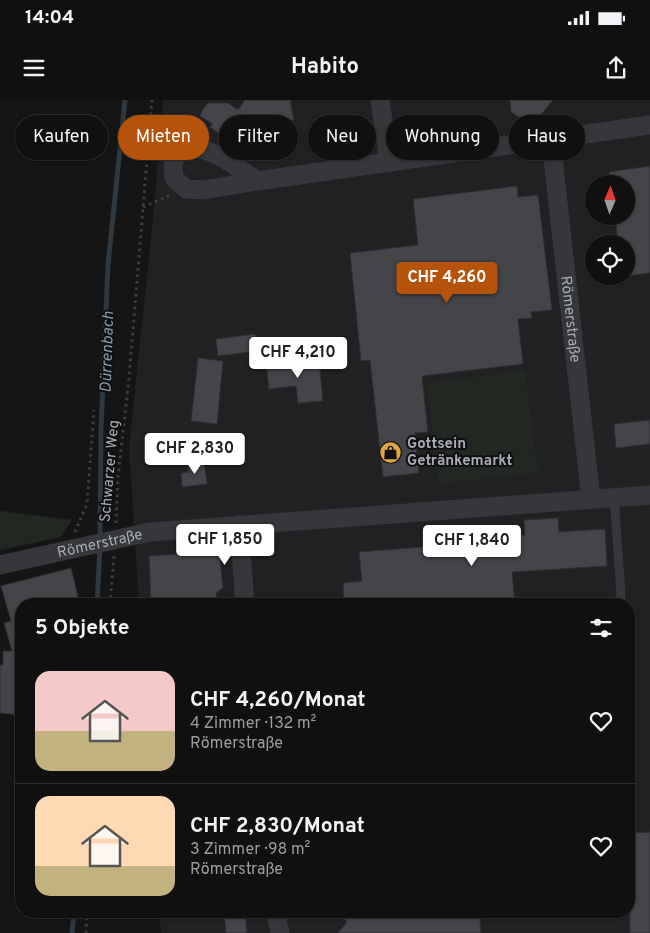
<!DOCTYPE html>
<html lang="de">
<meta charset="utf-8">
<style>
:root{--surface:#101010;--page:#1e1e1e;--text:#f1f3f6;--muted:#9c9d9f;--line:#303030;--accent:#b45309}
body{margin:0;font-family:Overpass,sans-serif;background:var(--page);color:var(--text);height:100vh;display:flex;flex-direction:column;font-size:19px;white-space:nowrap}
*{box-sizing:border-box;margin:0}
p{font-size:16px;color:var(--muted)}
.icon{flex:none;width:28px;height:28px;fill:none;stroke:currentColor;stroke-width:2;stroke-linecap:round;stroke-linejoin:round}
.map{position:relative;flex:1;overflow:hidden}
.sheet{position:absolute;left:15px;top:498px;width:620px;height:320px;display:flex;flex-direction:column;background:var(--surface);border-radius:20px;box-shadow:0 1px 4px #0004,0 0 0 1px var(--line)}
.sheet>*{flex:none}
.guide{position:absolute;left:15px;top:15px;width:620px;height:45px;display:flex;gap:10px}
.needle{width:32px;rotate:2deg}
.fabs{position:absolute;left:585px;top:75px;display:grid;gap:10px}
.fabs a{display:grid;place-items:center;width:50px;height:50px;border-radius:50%;background:var(--surface);box-shadow:0 1px 4px #0004,0 0 0 1px var(--line);font-size:25px}
.price{position:absolute;translate:-50% -42px;padding:0 11px;border-radius:5px;background:#fff;color:#222;font-size:16px;line-height:32px;filter:drop-shadow(0 1px 2px #0008)}
.price::after{content:'';position:absolute;left:50%;top:30px;width:15px;height:11px;margin-left:-8px;background:inherit;clip-path:polygon(0 0,100% 0,50% 100%)}
.price.current{background:var(--accent);color:#fff}
ul{padding:0;list-style:none}
li{display:flex;align-items:center;gap:15px;height:125px;padding:0 20px}
li+li{border-top:1px solid var(--line)}
li span{display:grid;place-items:center;flex:none;width:140px;height:100px;border-radius:15px;color:#555}
li>.icon{margin-inline-start:auto}
span .icon{width:60px;height:60px;fill:#fffc;stroke-width:1}
li b{font-size:21px}
h2{display:flex;justify-content:space-between;align-items:center;height:60px;padding:0 20px;font-size:21px}
.pill{padding:0 18px;border-radius:22px;background:var(--surface);box-shadow:0 1px 4px #0004,0 0 0 1px var(--line);font-size:18px;line-height:45px}
.pill.current{background:var(--accent);color:#fff}
.status{display:flex;justify-content:space-between;align-items:center;height:35px;padding:0 25px;background:var(--surface);direction:ltr}
.status svg{height:14px;fill:currentColor}
header{display:flex;justify-content:space-between;align-items:center;height:65px;padding:0 20px;background:var(--surface);font-size:22px;font-weight:700}
.map>svg:first-child{display:block}
</style>
<div class="status"><b>14:04</b><svg viewBox="0 0 49 12"><path d="M0 12V9h3v3zM5 12V6h3v6zM10 12V3h3v9zM15 12V0h3v12zM26 1h20v11H26zM47 4h2v5h-2z"/></svg></div>
<header><svg class="icon" aria-label="menu" viewBox="0 0 24 24"><path d="M4 6h16M4 12h16M4 18h16"/></svg>Habito<svg class="icon" aria-label="share" viewBox="0 0 24 24"><path d="M12 15V3M7 8l5-5 5 5M5 13v7h14v-7"/></svg></header>
<div class="map">
<svg width="650" height="833" viewBox="0 0 650 833">
<rect width="100%" height="100%" fill="#151516"/>
<path fill="#212123" fill-rule="evenodd" d="M163,0H650V833H161L159,811H629V504H139L129,347L154,109ZM594,84H626V116H594ZM594,144H626V176H594Z"/>
<path fill="#212822" d="M525,271L538,372L439,384L427,283Z
M0,411L72,420L61,437L0,450Z"/>
<g fill="none" stroke-linecap="round" stroke-linejoin="round">
<path stroke="#2f383e" stroke-width="5" d="M100,439L101,329L108,165L125,0
M97,504L100,447
M72,833L74,811"/>
</g>
<path fill="#444549" stroke="#2f2f32" d="M245,0H290L294,20L261,25L242,51L210,27L213,24L200,16L203,9L208,3H228L238,10Z
M510,0H553L539,17L522,19L511,12Z
M650,66V173L626,176V144H618L615,116H626V84H610L609,72Z
M517,86L518,97L538,95L552,210L531,212L532,218L518,219L523,264L422,276L428,332L415,333L419,373L383,377L370,260L361,261L350,153L418,145L413,99Z
M255,234L257,251L218,256L216,239Z
M198,258L223,261L217,324L191,321Z
M319,260L323,301L298,303L296,286L269,289L266,264Z
M650,320V344L616,348L614,324Z
M204,362L207,384L182,387L181,373L189,372L188,364Z
M558,418L559,432L605,429L607,466L512,472L515,504H344L343,483L362,481L359,452L520,439V435H525L524,420Z
M219,452L223,488L216,493L217,504H151L149,456Z
M71,468L78,497L62,500L63,504H21V615L0,613V565H3V551H12L4,523L11,521L1,486Z
M650,732V833H630L629,733Z
M224,811H245L247,833H226Z
M338,811H479L481,833H338L347,822Z"/>
<g fill="none" stroke-linecap="round" stroke-linejoin="round">
<path stroke="#3c3e42" stroke-width="3" stroke-dasharray="2.5 4" stroke-linecap="butt" d="M143,107L169,96
M116,423L118,377L129,278L152,0
M75,432L87,404L94,310
M110,504L114,456
M86,833L87,811"/>
<path stroke="#36373b" stroke-width="9" d="M614,397L621,493L620,504"/>
<g stroke="#36373b" stroke-width="19">
<path d="M380,0L389,63"/>
<path id="s1" d="M551,40L591,399"/>
<path d="M257,81C240,69 202,38 181,52C178,54 175,58 173,60L174,78L186,89L203,90L257,81L650,25"/>
<path d="M239,425L245,504"/>
<path id="s2" d="M0,465L150,432L650,395"/>
<path d="M275,811L280,833"/>
</g>
</g>
<defs>
<symbol id="shop-disc" viewBox="-11 -11 22 22"><circle r="9.5" fill="#e1a642" stroke="#101011"/><path d="M-5-2.5h2.3a2.7 3.5 0 0 1 5.4 0H5L5.5 6h-11ZM-1.5-2.5h3a1.5 2.3 0 0 0-3 0Z" fill="#111"/></symbol>
</defs>
<g fill-rule="evenodd">
<use href="#shop-disc" x="378" y="340" width="25" height="25"/>
</g>
<g text-anchor="middle" stroke-width="4" stroke-linejoin="round" paint-order="stroke">
<g font-size="15" fill="#a8acb5" stroke="#101011">
<text dy="5" stroke="none"><textPath href="#s1" startOffset="180">Römerstraße</textPath></text>
<text transform="translate(109 371) rotate(-85)" y="5">Schwarzer Weg</text>
<text dy="5" stroke="none"><textPath href="#s2" startOffset="102">Römerstraße</textPath></text>
</g>
<g font-size="15" font-weight="bold" fill="#a8acb5" stroke="#101011" text-anchor="start">
<text x="407" y="348">Gottsein<tspan x="407" dy="17">Getränkemarkt</tspan></text>
</g>
<g font-size="16" font-style="italic" fill="#829aad" stroke="#101011">
<text transform="translate(106 252) rotate(-88)" y="6">Dürrenbach</text>
</g>
</g>
</svg>
<div class="fabs">
<a><svg class="needle" viewBox="-14 -14 28 28"><path d="M0-13l5 13h-10z" fill="#e53935"/><path d="M0 13l5-13h-10z" fill="#9c9d9f"/></svg></a>
<a><svg class="icon" aria-label="locate" viewBox="0 0 24 24"><circle cx="12" cy="12" r="6"/><path d="M12 2v4M12 18v4M2 12h4M18 12h4"/></svg></a>
</div>
<b class="price current" style="left:447px;top:204px">CHF 4,260</b>
<b class="price" style="left:298px;top:279px">CHF 4,210</b>
<b class="price" style="left:195px;top:375px">CHF 2,830</b>
<b class="price" style="left:225px;top:466px">CHF 1,850</b>
<b class="price" style="left:472px;top:467px">CHF 1,840</b>
<div class="guide">
<a class="pill">Kaufen</a>
<a class="pill current">Mieten</a>
<a class="pill">Filter</a>
<a class="pill">Neu</a>
<a class="pill">Wohnung</a>
<a class="pill">Haus</a>
</div>
<section class="sheet">
<h2>5 Objekte<svg class="icon" aria-label="filters" viewBox="0 0 24 24"><path d="M4 7h16M4 17h16"/><circle cx="9" cy="7" r="2"/><circle cx="15" cy="17" r="2"/></svg></h2>
<ul>
<li><span style="background:linear-gradient(#f6c9c9 60%,#c2b280 0)"><svg class="icon" aria-label="home" viewBox="0 0 24 24"><path d="M3 11l9-7 9 7M6 9v11h12V9"/></svg></span><div><b>CHF 4,260/Monat</b><p>4 Zimmer · 132 m²</p><p>Römerstraße</p></div><svg class="icon" aria-label="heart" viewBox="0 0 24 24"><path d="M12 20l-8-8c-3-5 5-10 8-4 3-6 11-1 8 4z"/></svg></li>
<li><span style="background:linear-gradient(#ffd9b3 70%,#c2b280 0)"><svg class="icon" aria-label="home" viewBox="0 0 24 24"><path d="M3 11l9-7 9 7M6 9v11h12V9"/></svg></span><div><b>CHF 2,830/Monat</b><p>3 Zimmer · 98 m²</p><p>Römerstraße</p></div><svg class="icon" aria-label="heart" viewBox="0 0 24 24"><path d="M12 20l-8-8c-3-5 5-10 8-4 3-6 11-1 8 4z"/></svg></li>
</ul>
</section>
</div>
